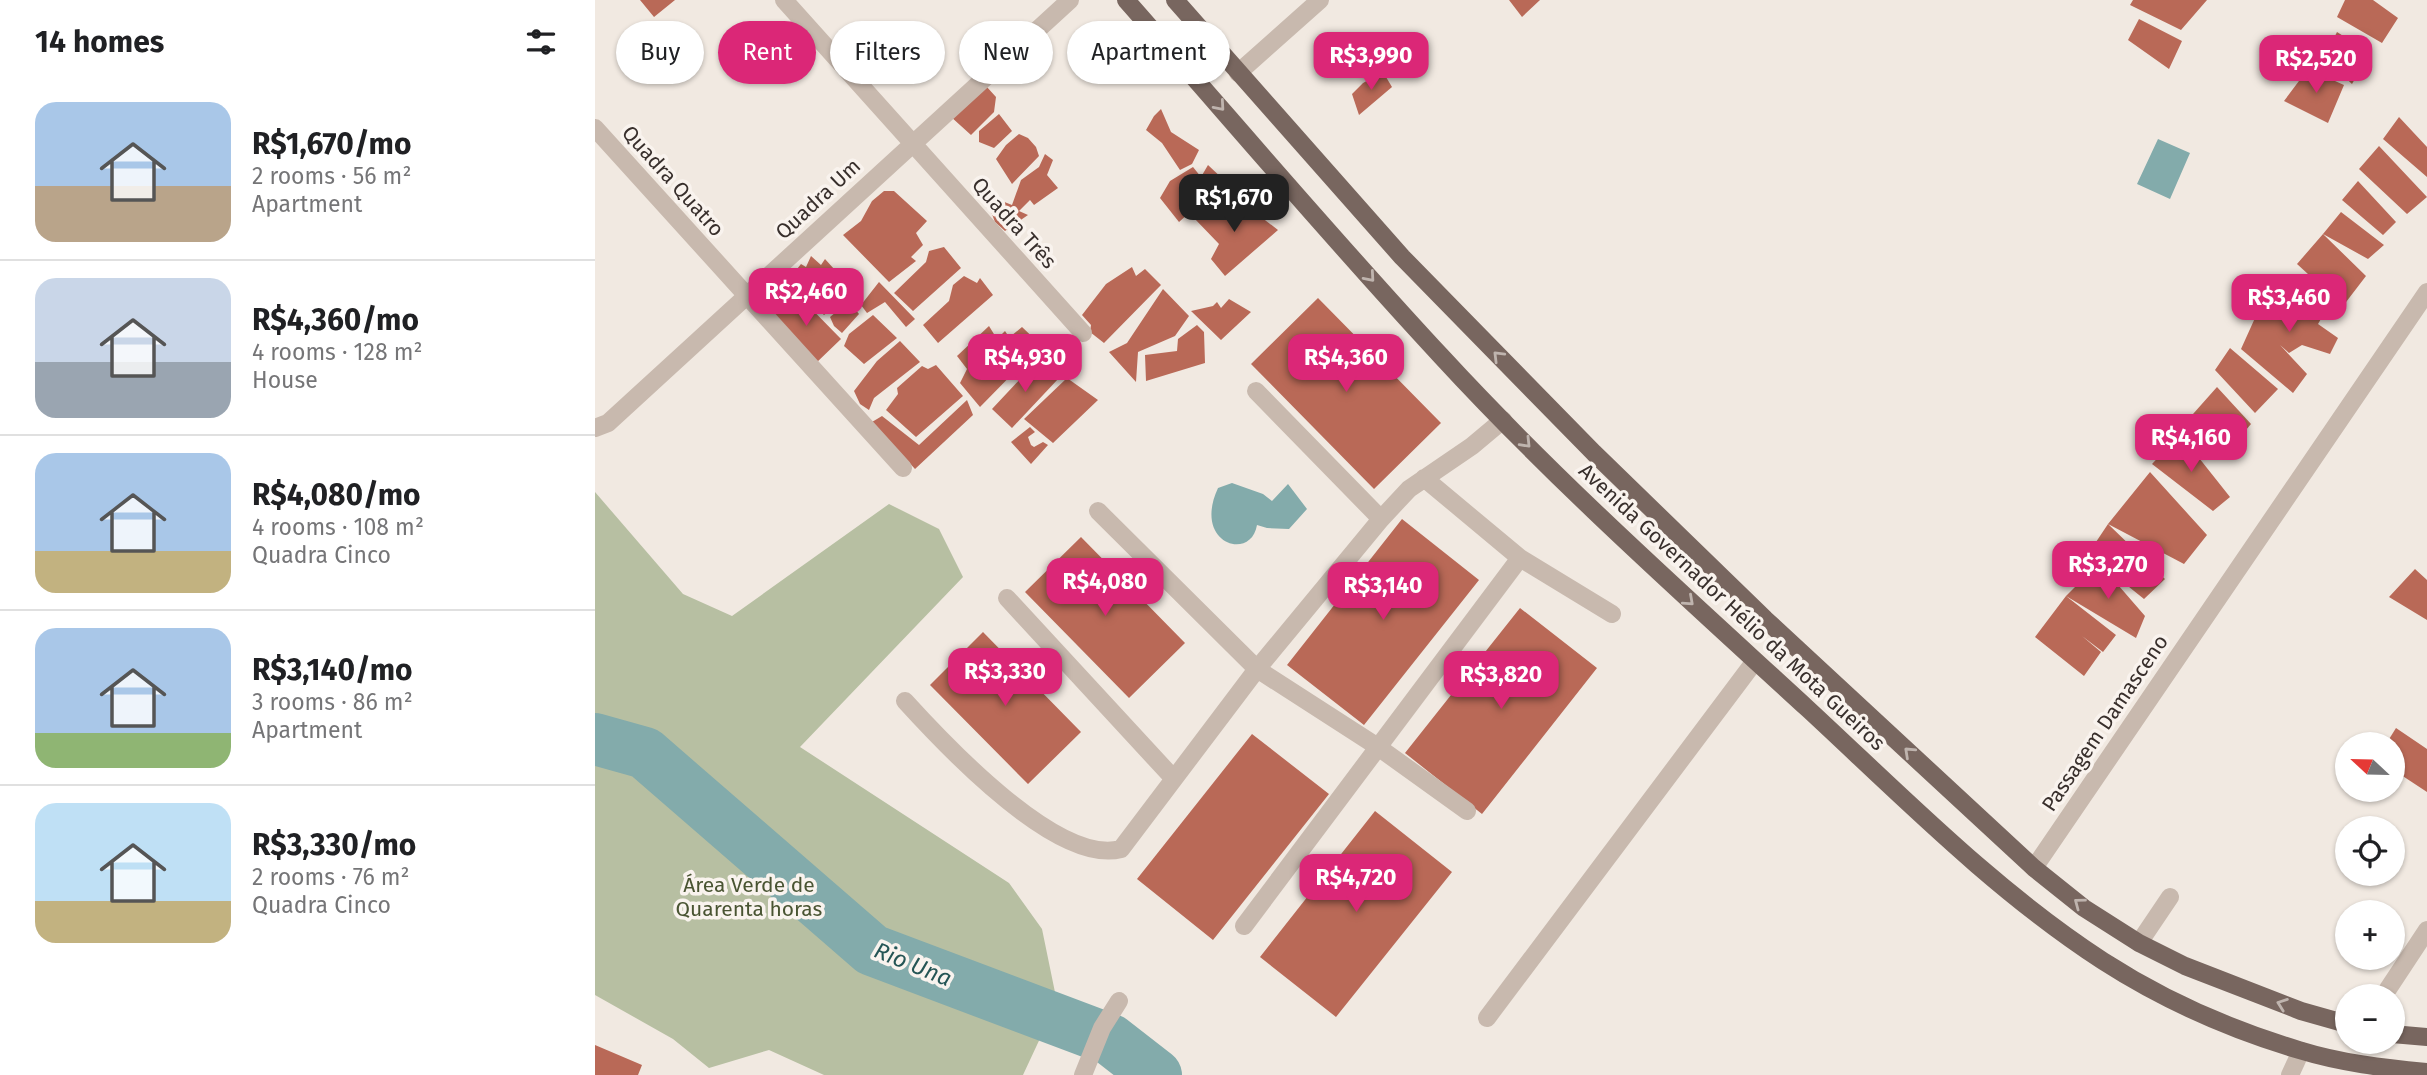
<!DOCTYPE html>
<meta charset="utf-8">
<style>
:root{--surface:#fff;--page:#f2f2f2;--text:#202124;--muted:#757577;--line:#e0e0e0;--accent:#db2777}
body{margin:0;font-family:"Fira Sans",sans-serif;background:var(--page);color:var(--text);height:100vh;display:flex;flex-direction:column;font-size:26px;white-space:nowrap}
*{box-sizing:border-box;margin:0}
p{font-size:23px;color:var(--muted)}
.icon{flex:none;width:38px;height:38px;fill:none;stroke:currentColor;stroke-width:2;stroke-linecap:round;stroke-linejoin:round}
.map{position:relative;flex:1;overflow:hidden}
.side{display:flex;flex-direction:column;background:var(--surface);width:595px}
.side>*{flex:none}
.hud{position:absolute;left:21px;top:21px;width:665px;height:63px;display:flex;gap:14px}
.needle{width:46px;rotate:292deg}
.controls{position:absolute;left:1740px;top:732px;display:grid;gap:14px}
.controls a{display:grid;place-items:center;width:70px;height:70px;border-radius:50%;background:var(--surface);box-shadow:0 2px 5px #0004;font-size:35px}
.price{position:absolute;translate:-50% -60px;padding:0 16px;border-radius:14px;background:var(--accent);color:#fff;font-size:23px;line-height:46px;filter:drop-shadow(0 2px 4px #0008)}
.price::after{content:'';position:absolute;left:50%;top:42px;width:21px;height:16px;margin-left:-10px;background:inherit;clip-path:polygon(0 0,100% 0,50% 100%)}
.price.on{background:#222;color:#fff}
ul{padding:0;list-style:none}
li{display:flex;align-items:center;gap:21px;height:175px;padding:0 35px}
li+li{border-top:2px solid var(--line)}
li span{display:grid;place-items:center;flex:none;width:196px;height:140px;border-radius:21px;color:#555}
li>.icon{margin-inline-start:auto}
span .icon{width:84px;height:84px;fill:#fffc;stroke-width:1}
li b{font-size:30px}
h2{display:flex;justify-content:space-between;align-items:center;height:84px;padding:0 35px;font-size:30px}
.tag{padding:0 24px;border-radius:32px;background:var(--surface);box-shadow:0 2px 5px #0004;font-size:24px;line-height:63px}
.tag.on{background:var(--accent);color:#fff}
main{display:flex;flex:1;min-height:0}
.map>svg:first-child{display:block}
</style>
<main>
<section class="side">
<h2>14 homes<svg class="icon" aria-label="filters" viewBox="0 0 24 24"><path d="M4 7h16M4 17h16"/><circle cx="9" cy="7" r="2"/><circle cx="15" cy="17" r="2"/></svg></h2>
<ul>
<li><span style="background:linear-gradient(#a9c7e8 60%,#b9a48a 0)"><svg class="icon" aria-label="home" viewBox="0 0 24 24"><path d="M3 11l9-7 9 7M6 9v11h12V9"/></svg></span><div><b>R$1,670/mo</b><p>2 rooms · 56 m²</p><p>Apartment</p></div></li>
<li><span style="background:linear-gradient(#c9d6e8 60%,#9aa5b1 0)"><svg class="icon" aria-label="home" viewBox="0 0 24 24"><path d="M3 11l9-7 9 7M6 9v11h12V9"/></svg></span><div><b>R$4,360/mo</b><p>4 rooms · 128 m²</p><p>House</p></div></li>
<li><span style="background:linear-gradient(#a9c7e8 70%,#c2b280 0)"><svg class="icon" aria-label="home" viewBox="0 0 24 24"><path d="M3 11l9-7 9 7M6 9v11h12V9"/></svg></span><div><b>R$4,080/mo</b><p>4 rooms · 108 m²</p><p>Quadra Cinco</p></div></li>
<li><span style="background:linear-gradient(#a9c7e8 75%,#8fb573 0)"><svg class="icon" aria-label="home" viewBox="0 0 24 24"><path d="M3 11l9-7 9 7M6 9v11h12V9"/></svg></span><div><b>R$3,140/mo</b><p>3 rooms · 86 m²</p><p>Apartment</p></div></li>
<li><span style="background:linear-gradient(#bfe0f5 70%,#c2b280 0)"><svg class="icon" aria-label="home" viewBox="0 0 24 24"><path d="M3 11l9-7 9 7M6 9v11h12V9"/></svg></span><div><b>R$3,330/mo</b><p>2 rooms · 76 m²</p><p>Quadra Cinco</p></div></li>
</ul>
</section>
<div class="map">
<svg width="1832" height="1075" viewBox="0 0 1832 1075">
<rect width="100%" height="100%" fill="#f1e9e1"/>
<path fill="#b7bfa2" d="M0,492L88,594L137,616L294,504L344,529L368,577L205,747L414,883L447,929L462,1002L428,1075H229L174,1050L114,1068L78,1039L0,995Z"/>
<path fill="#83abab" d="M1563,139L1595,153L1575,199L1542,184Z
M637,483L668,494L677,501L693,484L712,509L694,529L672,528L662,525C656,562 597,544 623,488Z"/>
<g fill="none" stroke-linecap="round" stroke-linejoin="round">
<path stroke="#83abab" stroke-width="52" d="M0,739L50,753L277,950L516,1040L561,1075"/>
</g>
<path fill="#b96957" d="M45,0H80L59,17Z
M914,0H945L927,17Z
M1538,0H1612L1586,30L1535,5Z
M1750,0H1778L1803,18L1787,43L1742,17Z
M1544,19L1587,41L1574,69L1533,40Z
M1742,32L1775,53L1757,84L1729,58Z
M1713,69L1749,85L1733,123L1689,101Z
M788,72L797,87L764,115L757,94L768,83Z
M391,86L401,97L399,112L376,135L355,116Z
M566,109L576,132L604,150L597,164L585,170L567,143L551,130L559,116Z
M404,114L417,131L399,148L384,142V131Z
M1804,117L1832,147V177L1788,139Z
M424,134L433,138L441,147L444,156L417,184L401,159L411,145Z
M1784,146L1832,197L1812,214L1764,169Z
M450,154L458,160L452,175L463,188L439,205L435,200L424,211L433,215L410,231L400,222L395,209L402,199L417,205L426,180L444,167Z
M613,165L630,181L584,222L565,198L575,181L598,167L606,177Z
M1763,181L1801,222L1788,235L1747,200Z
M289,191H299L332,221L321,233L328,245L316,257L321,261L294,282L248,235L266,221L277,201Z
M619,199L640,219L653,207L683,230L630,276L616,259L624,244L598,217Z
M1746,212L1789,245L1773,259L1728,234L1771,276L1748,306L1702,264L1728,234Z
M349,247L366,268L318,311L299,293L331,262L334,251Z
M216,256L226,265L230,259L260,292L229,315L201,288L195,278L206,264L211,267Z
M537,267L541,276L550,269L566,285L509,343L495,332L496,325L487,315L511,284Z
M369,276L382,283L385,278L398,295L343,343L328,325L354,301L358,285Z
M1708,278L1734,305L1723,324L1743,338L1735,354L1707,345L1694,353L1685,345L1712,374L1698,393L1646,349L1660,318L1681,294L1702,309L1692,299Z
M284,282L320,319L311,327L290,302L272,313L266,305Z
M568,289L594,316L580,336L543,352L541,382L514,352L532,343Z
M201,293L246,339L220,364L177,317Z
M723,298L846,423L779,489L656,364Z
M634,299L656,312L626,340L596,311L618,306L622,302L626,308Z
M254,301L264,314L247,333L239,326L235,317Z
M278,315L302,338L269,364L249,346L254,334Z
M602,325L609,332L610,363L551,381L550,355L582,351L583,339Z
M394,326L402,339L410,331L430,361L385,407L365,383L372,369L362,356Z
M427,327L449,348L438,355L416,336Z
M305,341L325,362L279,398L274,410L265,404L259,391L282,361Z
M1635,348L1683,389L1660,413L1620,370Z
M444,359L464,378L417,428L397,409Z
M341,365L368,396L321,437L291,410L303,394L302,388L327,366L333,369Z
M472,378L503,400L458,443L429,419Z
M1622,387L1656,424L1635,449L1598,414Z
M372,400L378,415L320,469L277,422L287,416L324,445Z
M435,427L440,432L433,437L436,445L439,447L448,442L453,445L436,464L416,442Z
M1585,434L1635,497L1618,511L1557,464Z
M1555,472L1612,535L1589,564L1513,524L1570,579L1549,599L1493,554L1513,524Z
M807,519L884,580L769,725L692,665Z
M486,537L590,643L534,698L430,592Z
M1504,563L1550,616L1541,638L1471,596Z
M1820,569L1832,580V620L1794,597Z
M1471,596L1521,635L1508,652L1487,636L1506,652L1489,676L1440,637Z
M925,608L1002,668L887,814L810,753Z
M388,632L486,732L433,784L335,685Z
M1801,728L1832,749V792L1797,769V744H1791Z
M657,734L734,794L618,940L542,879Z
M780,811L857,872L741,1017L665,957Z
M0,1045L47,1065L43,1075H0Z"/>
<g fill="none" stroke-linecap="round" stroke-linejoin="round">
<path stroke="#c8b9ae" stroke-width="18" d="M189,0L488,333
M643,73L725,0
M0,128L308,468
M661,391L786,519
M0,428L13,423L475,0
M829,478L925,558L1017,614
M503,511L662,669L783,747L872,811
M412,598L579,779
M310,701C350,745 463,866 526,849L662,669L786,519L814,489L877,446L908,420
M1439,868L1832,292
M649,926L925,558
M1544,943L1575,897
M1793,989L1832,930
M892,1018L1160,661
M488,1075L507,1028L524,1001
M1695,1075L1706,1051"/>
<path stroke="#78665f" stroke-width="18" d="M531,0C636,119 738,240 846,356C961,481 1088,594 1213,709C1308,797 1400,891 1508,961C1567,999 1637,1030 1704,1050C1746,1063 1789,1068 1832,1072
M580,0L807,257L999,453L1170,619L1439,868L1489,908L1544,943L1590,966L1706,1011L1752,1024
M1797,1034L1832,1037"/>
</g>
<defs><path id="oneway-chevron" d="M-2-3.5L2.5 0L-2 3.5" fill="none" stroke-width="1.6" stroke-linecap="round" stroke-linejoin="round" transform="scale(1.75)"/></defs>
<g stroke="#bfb4ae">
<use href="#oneway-chevron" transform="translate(625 106) rotate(49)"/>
<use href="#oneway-chevron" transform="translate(775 277) rotate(49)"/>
<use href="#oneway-chevron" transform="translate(903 356) rotate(-135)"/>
<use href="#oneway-chevron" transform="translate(931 443) rotate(46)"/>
<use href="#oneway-chevron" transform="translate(1094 601) rotate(42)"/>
<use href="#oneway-chevron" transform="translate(1314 752) rotate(-137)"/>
<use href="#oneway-chevron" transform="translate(1484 903) rotate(-143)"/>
<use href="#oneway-chevron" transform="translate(1687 1004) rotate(-160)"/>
</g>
<g text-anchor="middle" stroke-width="7" stroke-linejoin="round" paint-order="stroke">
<g font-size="21" fill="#382f2c" stroke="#f9f3ee">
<text transform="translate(78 181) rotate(48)" y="7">Quadra Quatro</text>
<text transform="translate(223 199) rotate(-43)" y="7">Quadra Um</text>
<text transform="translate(419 223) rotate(48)" y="7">Quadra Três</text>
<text transform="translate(1137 607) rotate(43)" y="7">Avenida Governador Hélio da Mota Gueiros</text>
<text transform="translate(1510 723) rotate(-56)" y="7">Passagem Damasceno</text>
</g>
<g font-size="21" fill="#495432" stroke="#f9f3ee">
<text x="154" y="892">Área Verde de<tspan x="154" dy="24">Quarenta horas</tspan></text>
</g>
<g font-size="23" font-style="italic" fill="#255555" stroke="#f9f3ee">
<text transform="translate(318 964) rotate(22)" y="8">Rio Una</text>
</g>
</g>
</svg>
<div class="controls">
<a><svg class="needle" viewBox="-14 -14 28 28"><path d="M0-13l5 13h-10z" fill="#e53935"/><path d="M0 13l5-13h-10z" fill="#757577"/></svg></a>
<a><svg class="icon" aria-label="locate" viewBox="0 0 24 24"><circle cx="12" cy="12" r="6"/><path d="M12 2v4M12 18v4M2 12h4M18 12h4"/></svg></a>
<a>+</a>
<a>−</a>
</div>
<b class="price" style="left:776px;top:92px">R$3,990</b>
<b class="price" style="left:1721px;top:95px">R$2,520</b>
<b class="price on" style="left:639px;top:234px">R$1,670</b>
<b class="price" style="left:211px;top:328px">R$2,460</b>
<b class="price" style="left:1694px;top:334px">R$3,460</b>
<b class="price" style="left:430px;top:394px">R$4,930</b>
<b class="price" style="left:751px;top:394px">R$4,360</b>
<b class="price" style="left:1596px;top:474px">R$4,160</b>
<b class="price" style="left:1513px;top:601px">R$3,270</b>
<b class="price" style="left:510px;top:618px">R$4,080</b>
<b class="price" style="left:788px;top:622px">R$3,140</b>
<b class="price" style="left:410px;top:708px">R$3,330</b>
<b class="price" style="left:906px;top:711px">R$3,820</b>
<b class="price" style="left:761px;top:914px">R$4,720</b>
<div class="hud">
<a class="tag">Buy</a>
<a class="tag on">Rent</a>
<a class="tag">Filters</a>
<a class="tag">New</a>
<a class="tag">Apartment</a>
</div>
</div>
</main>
